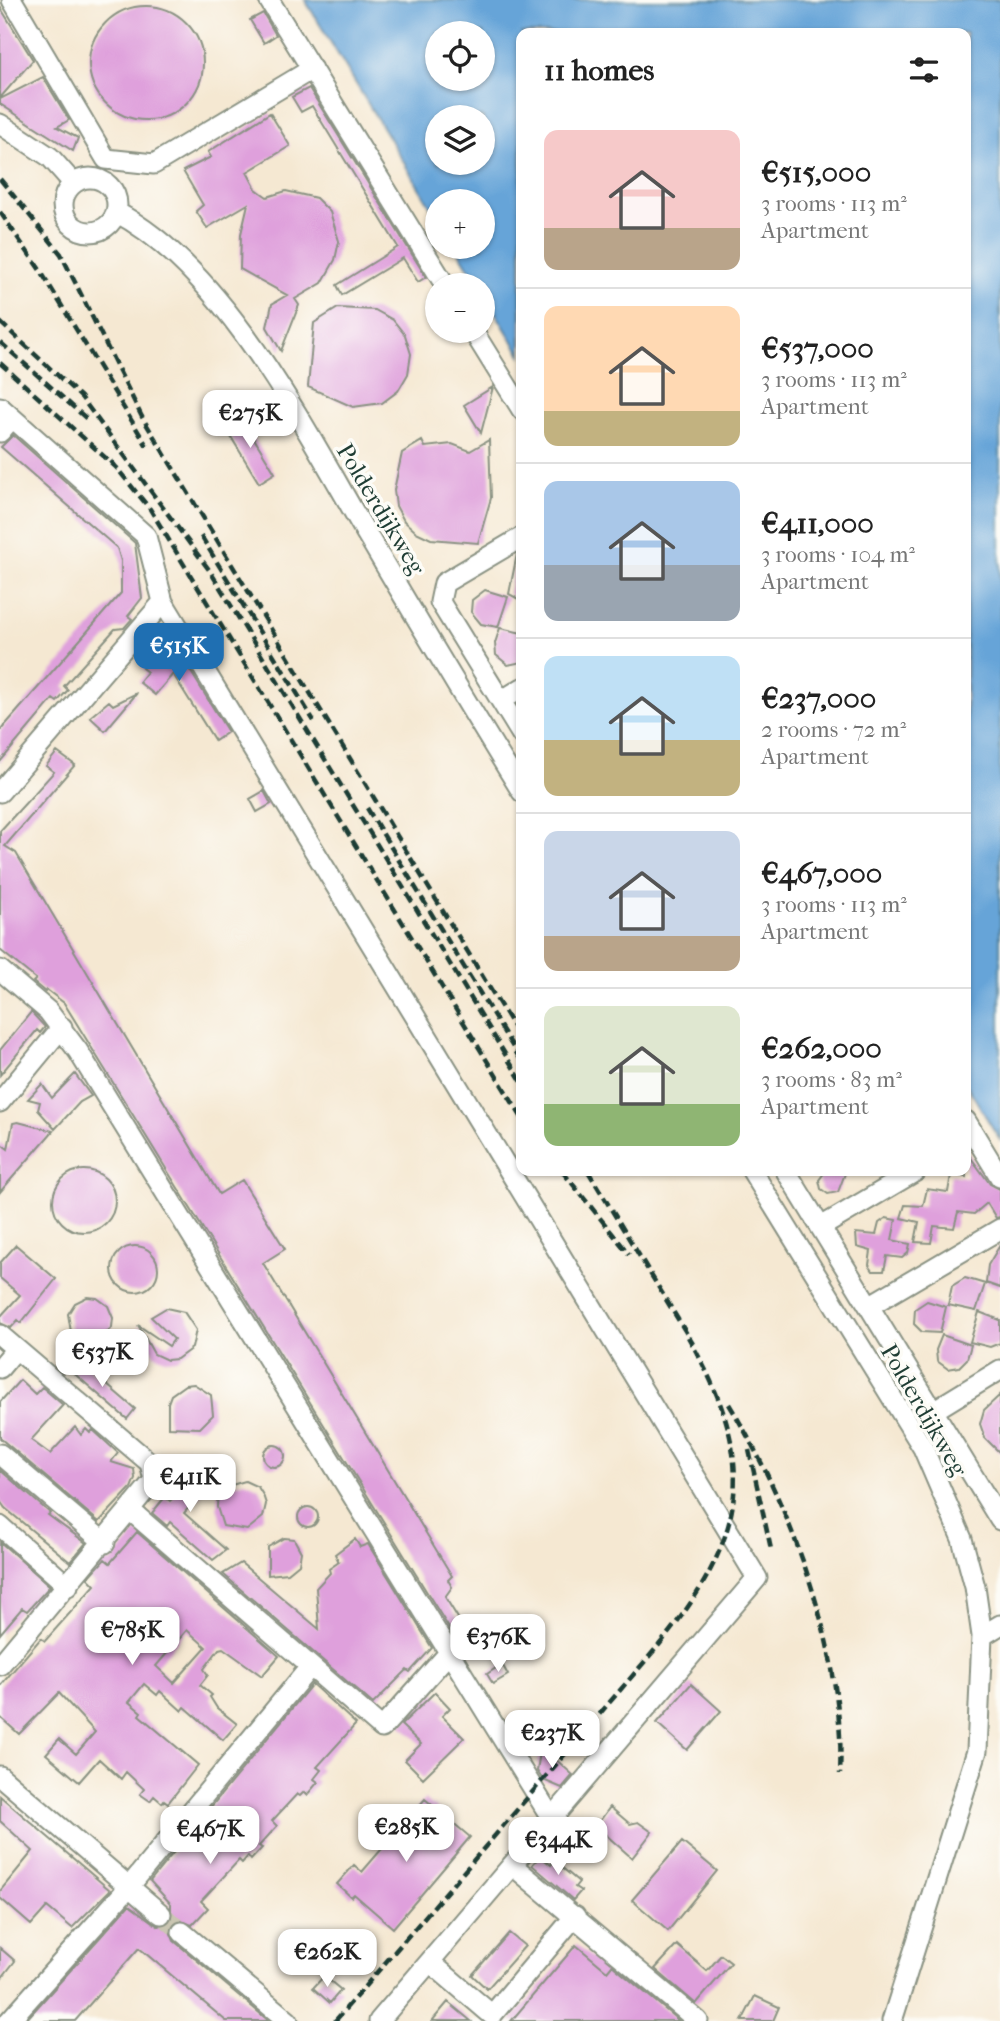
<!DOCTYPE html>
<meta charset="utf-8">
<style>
:root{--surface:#fff;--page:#f2f2f2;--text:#222;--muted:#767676;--line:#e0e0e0;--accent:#1f6fb2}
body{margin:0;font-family:"IM FELL French Canon",serif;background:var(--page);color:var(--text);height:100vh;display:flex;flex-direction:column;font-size:26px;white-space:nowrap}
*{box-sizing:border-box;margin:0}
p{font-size:23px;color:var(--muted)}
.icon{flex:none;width:38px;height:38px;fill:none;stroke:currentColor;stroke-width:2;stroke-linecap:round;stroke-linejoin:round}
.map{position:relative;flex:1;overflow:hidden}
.drawer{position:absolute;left:516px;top:28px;width:455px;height:1148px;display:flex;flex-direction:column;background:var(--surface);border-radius:14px;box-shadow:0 2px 5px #0004}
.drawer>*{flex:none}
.fabs{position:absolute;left:425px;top:21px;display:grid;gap:14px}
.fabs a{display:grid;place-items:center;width:70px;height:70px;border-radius:50%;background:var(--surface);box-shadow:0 2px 5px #0004;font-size:35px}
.price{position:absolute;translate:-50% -60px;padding:0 16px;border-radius:14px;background:#fff;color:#222;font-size:23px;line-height:46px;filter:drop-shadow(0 2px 4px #0008)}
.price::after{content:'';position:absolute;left:50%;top:42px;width:21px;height:16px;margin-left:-10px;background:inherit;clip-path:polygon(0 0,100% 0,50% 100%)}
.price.selected{background:var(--accent);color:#fff}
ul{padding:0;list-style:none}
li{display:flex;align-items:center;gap:21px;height:175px;padding:0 28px}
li+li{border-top:2px solid var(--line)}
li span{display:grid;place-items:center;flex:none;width:196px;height:140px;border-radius:14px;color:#555}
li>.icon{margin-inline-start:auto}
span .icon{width:84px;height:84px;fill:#fffc;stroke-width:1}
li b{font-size:30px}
h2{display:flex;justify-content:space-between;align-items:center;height:84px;padding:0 28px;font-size:30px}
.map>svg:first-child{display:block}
</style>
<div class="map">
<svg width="1000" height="2021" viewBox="0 0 1000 2021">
<rect width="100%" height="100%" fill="#fdfcf7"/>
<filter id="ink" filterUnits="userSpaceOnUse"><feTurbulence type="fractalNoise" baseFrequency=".0143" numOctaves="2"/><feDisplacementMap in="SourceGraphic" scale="14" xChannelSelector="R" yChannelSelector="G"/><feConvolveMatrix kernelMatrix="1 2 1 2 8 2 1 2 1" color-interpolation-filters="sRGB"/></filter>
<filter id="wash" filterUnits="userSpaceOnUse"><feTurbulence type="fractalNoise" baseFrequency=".00686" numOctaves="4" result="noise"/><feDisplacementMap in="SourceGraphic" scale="28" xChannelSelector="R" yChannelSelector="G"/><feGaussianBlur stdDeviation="1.57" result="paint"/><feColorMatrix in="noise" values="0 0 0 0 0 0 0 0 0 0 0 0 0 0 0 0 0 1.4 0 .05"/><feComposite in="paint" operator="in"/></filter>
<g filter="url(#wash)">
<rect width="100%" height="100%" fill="#f5e8d2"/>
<path fill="#66a4d8" stroke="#427086" stroke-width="2" fill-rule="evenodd" d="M305,0H1000V1140L966,1084V33H522L521,355L483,292V285H479L456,247H483V201H438L437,217ZM438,33H483V79H438ZM438,117H483V163H438Z"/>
<g id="blocks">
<path fill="#dfa0dc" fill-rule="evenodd" d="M89 63a57 57 0 1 1 114 0a57 57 0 1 1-114 0Z
M0,7L33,60L0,98Z
M263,13L276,35L264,43L250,20Z
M43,77L69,120L57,127L78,138L73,151L0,104V99Z
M309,88L426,277L418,282L403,258L342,295L337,285L398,247L312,106L301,112L292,97Z
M270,113L290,146L247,172L256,189L267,197L286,191L316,198L330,212L339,241L335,260L322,283L295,299L299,305L281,351L267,327L272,304L287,295L240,269L241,234L248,204L207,228L196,211L203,205L183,171L211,157L208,152Z
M338,308L375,310L393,320L405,335L411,354L408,374L398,391L382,403L353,407L308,387L314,323Z
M493,387L481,433L464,405Z
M241,417L275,473L259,483L225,427Z
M13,435L135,543L142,598L128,616L132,619L124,628L115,629L64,686L68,690L57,702L53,699L0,762V731L121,593V561L117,548L1,447Z
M489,440L491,498L478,543L431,539L416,532L404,521L396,506L394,490L402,453L422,441L425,447L452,444L470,451Z
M522,552V601L509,594L517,554Z
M485,590L508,597L498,627L481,624L471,612L472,600Z
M500,628L522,633V662L508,665L496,655L495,643Z
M150,635L183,659L228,732L215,741L173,674L155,695L139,682L147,672L142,668L153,654L143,644Z
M137,693L105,731L90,717L109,701L113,705Z
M57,752L75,765L5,846L16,853L219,1194L242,1180L285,1249L263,1263L452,1576L448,1580L452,1587L445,1597L461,1623L452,1633L64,1003L47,990L45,992L33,982L36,979L0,950V831L54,772L46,766Z
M264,791L271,804L257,812L250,799Z
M31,1012L45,1027L40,1033L37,1030L0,1075V1050Z
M75,1074L91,1096L80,1102L55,1129L38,1110L40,1102L28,1099L42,1084L52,1098Z
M18,1122L53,1131L0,1192V1143L8,1149L13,1123Z
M966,1151L990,1184L1000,1189V1217L996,1218L987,1203L974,1214L958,1212L954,1228L934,1226L931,1243L915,1242L919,1222L901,1218L905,1205L923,1206L927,1189L948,1192L951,1175L966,1177Z
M53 1201a31 31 0 1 1 62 0a31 31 0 1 1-62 0Z
M846,1171L838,1192L828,1194L821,1189L819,1180L825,1172Z
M886,1218L896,1220L892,1240L910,1244L908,1253L902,1258L887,1256L884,1271H873L869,1265L871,1251L857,1247L856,1233L876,1235L879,1223Z
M16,1245L56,1279L21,1323L18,1320L11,1328L0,1323V1317L20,1295L0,1278V1263Z
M1000,1245V1288L986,1283L988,1265Z
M112 1269a23 23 0 1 1 46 0a23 23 0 1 1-46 0Z
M965,1278L985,1284L976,1311L948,1305L952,1286Z
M87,1297L97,1298L108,1306L113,1318L112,1327L98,1341L73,1344L68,1314L75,1303Z
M927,1301L946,1307L940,1333L922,1332L914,1324L915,1309Z
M166,1308L184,1312L196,1330L192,1348L177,1359L167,1360L154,1354L138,1325L169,1346L174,1339L151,1317Z
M979,1312L1000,1320V1343L990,1347L970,1342Z
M942,1335L971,1345L967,1359L959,1367L948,1369L937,1361L936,1350Z
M77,1359L135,1409L127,1419L69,1369Z
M20,1380L35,1394L42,1387L63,1405L31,1440L50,1454L75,1427L81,1435L86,1429L90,1433L93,1430L118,1453L111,1462L134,1469L135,1478L131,1488L99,1522L0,1438V1402Z
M194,1384L211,1395L213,1415L200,1428L168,1427V1403L171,1395L185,1385Z
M1000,1395V1453L985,1438L980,1424L984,1410Z
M263 1456a11 11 0 1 1 22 0a11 11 0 1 1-22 0Z
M202,1467L215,1478L184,1513L226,1550L213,1560L170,1522L167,1526L152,1513L165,1497L170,1501Z
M0,1470L50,1513L48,1515L86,1543L70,1562L5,1508L0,1501Z
M245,1481L258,1487L263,1495L266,1504L263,1517L247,1530L223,1526L217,1507L218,1489Z
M298 1517a10 10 0 1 1 20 0a10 10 0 1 1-20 0Z
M137,1532L279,1656L262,1676L223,1648L219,1649L204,1669L208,1675L200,1685L212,1695L210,1697L217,1708L237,1724L223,1740L185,1707L182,1711L160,1691L157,1695L144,1684L129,1702L141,1712L139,1715L198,1765L168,1803L164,1800L162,1803L154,1796L150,1801L140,1794L144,1789L126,1772L121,1779L99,1759L79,1782L46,1754L59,1739L76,1754L95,1732L59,1693L19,1734L0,1717V1686L41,1638L45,1641L95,1585L88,1578L105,1559L110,1563ZM187,1630L206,1647L174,1683L156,1666Z
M284,1538L294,1539L301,1552L299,1564L288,1573L268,1575V1547Z
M355,1539L360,1547L368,1544L432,1648L410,1672L407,1670L373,1704L223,1574L241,1563L319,1629L316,1588L330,1573L329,1569L339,1562L335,1554Z
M0,1542L50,1586L27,1611L22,1608L0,1634Z
M502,1664L508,1675L493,1684L487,1674Z
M312,1684L356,1724L317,1767L321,1770L314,1779L318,1782L307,1795L304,1792L300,1796L297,1794L272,1821L277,1826L259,1846L262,1848L251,1860L248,1856L242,1863L239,1860L201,1901L208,1908L192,1925L178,1920L170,1931L174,1941L269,2021H226L139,1948L75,2021H25L129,1905L158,1926L171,1921V1904L150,1881Z
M691,1684L721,1711L687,1750L657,1723Z
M435,1692L450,1708L442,1716L464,1738L423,1778L405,1760L421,1744L401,1725Z
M541,1746L573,1775L562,1788L543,1780L537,1771Z
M0,1796L110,1890L72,1928L47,1907L31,1925L0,1898V1891L33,1851L0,1821Z
M425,1799L470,1837L393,1928L354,1894L351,1897L337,1884L354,1865L362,1872Z
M610,1807L630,1824L638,1822L652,1832L632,1858L596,1826Z
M682,1842L717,1871L668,1931L632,1900Z
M540,1856L551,1865L554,1861L579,1882L575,1887L581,1891L573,1900L532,1865Z
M509,1933L525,1946L487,1989L472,1975Z
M576,1945L607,1971L612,1965L679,2021H511Z
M677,1945L707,1971L721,1955L731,1963L696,2004L655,1969Z
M0,1948L15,1961L0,1980Z
M324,1976L341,1990L330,2003L313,1988Z
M755,1996L779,2007L773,2021H742Z
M448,2002L471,2021H432Z"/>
</g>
</g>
<g filter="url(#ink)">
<use href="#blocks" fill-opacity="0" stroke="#8a9283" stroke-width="2"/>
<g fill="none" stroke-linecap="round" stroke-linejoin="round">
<path stroke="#cac6b2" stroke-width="19" stroke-dasharray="19 10" stroke-linecap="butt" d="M161,1914L182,1932"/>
<defs>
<path id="minor" d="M12,0L106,159L154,164L312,69
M269,0L445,285
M0,124L50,157L73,183
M63 205a27 27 0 1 1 54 0a27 27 0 1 1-54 0Z
M116,212C226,270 307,433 369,538C419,623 470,708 522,792
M473,331L522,410
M0,407L146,536L163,602L757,1578L379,2021
M0,432L12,418
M522,537L444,583L440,602L522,735
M501,701L522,688
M0,792L163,602
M0,970L48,1011L78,1051L552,1819
M0,1102L62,1027
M966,1121L1000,1177
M752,1171L923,1448L962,1539L975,1587L982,1636L977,1751L892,2021
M786,1171L1000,1520
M821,1227L916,1171
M869,1306L1000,1229
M0,1335L150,1463L154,1480L0,1665
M0,1368L16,1349
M933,1411L1000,1370
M0,1454L105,1543
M131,1511L382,1728L448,1654
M0,1526L68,1586
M982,1636L1000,1625
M0,1776L161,1914
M512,1865L698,2021
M182,1932L288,2021
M430,1962L492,2015L575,1916
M9,2021L128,1888L310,1667"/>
</defs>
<use href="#minor" stroke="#8a9283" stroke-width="23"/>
<use href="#minor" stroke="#fff" stroke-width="19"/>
<path stroke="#1f3d34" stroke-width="4.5" stroke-dasharray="10 5" stroke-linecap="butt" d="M0,179L61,254L142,417L522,1041
M0,212L40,270L147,446
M0,322L81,397L210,571L522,1082
M0,342L88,420
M0,363L118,469
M111,461L150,509L522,1118
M201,536L314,721
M367,808L522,1062
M562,1171L629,1254
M588,1171L693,1344
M729,1404C791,1506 846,1654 840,1774
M749,1450L771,1549
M335,2021L659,1645C749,1535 759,1460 688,1337"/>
</g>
</g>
<g text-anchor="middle" stroke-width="7" stroke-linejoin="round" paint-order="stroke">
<g font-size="24" fill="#1f3d34" stroke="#fdfcf7">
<text transform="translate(381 509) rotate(59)" y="8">Polderdijkweg</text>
<text transform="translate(924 1410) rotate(60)" y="8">Polderdijkweg</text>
</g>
</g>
</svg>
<div class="fabs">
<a><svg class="icon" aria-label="locate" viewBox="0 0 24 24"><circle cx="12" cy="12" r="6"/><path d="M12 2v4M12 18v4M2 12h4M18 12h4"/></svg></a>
<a><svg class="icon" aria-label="layers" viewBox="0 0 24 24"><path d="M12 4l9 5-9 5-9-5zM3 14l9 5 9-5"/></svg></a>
<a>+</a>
<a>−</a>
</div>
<b class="price" style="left:250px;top:450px">€275K</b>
<b class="price selected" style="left:179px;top:683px">€515K</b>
<b class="price" style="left:102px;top:1389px">€537K</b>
<b class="price" style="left:190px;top:1514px">€411K</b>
<b class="price" style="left:132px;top:1667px">€785K</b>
<b class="price" style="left:498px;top:1674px">€376K</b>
<b class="price" style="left:552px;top:1770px">€237K</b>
<b class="price" style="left:406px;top:1864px">€285K</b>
<b class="price" style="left:210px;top:1866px">€467K</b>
<b class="price" style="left:558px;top:1877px">€344K</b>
<b class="price" style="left:327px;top:1989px">€262K</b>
<section class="drawer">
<h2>11 homes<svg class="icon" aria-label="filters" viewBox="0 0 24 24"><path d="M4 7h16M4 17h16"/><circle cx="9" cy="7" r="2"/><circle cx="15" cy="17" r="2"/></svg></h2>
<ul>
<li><span style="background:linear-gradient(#f6c9c9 70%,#b9a48a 0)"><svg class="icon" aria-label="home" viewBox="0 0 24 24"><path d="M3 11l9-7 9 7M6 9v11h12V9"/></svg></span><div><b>€515,000</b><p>3 rooms · 113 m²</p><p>Apartment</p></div></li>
<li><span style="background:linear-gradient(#ffd9b3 75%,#c2b280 0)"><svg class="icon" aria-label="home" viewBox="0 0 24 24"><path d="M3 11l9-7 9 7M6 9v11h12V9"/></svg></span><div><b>€537,000</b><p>3 rooms · 113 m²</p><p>Apartment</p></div></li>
<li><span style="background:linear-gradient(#a9c7e8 60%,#9aa5b1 0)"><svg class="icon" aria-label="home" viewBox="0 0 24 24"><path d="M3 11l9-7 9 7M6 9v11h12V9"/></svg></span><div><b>€411,000</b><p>3 rooms · 104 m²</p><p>Apartment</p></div></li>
<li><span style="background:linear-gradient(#bfe0f5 60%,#c2b280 0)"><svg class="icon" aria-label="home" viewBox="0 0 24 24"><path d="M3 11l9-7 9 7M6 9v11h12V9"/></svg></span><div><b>€237,000</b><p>2 rooms · 72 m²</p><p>Apartment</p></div></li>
<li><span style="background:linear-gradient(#c9d6e8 75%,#b9a48a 0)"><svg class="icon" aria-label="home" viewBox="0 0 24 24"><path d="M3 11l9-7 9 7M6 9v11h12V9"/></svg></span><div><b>€467,000</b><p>3 rooms · 113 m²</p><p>Apartment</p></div></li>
<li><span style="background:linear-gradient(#dfe7d0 70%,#8fb573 0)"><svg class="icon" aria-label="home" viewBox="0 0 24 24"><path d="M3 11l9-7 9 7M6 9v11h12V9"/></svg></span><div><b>€262,000</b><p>3 rooms · 83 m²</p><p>Apartment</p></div></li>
</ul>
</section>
</div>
